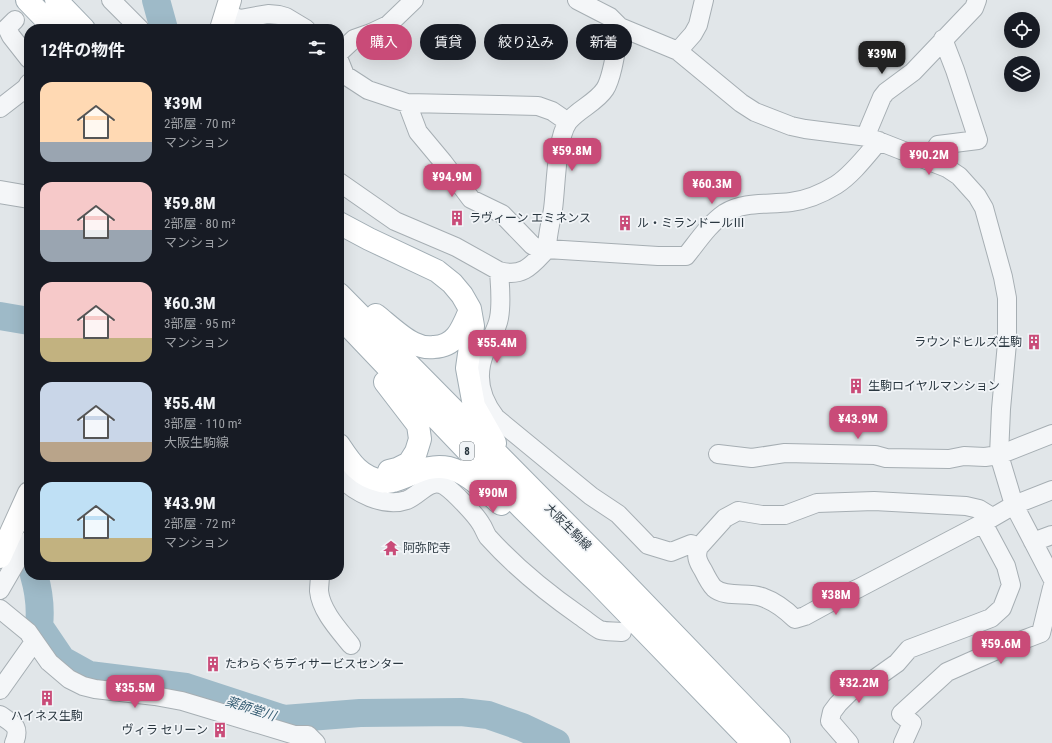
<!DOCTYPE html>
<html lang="ja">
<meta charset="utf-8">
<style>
:root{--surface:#171b24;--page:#242831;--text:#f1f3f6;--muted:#9ea1a6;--accent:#c94b78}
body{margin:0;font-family:"Roboto Condensed","Noto Sans JP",sans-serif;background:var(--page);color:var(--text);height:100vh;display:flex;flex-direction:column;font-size:15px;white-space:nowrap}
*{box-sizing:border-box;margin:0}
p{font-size:13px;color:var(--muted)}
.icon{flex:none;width:22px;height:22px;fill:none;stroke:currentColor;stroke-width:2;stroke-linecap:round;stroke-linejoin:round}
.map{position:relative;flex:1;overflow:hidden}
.side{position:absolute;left:24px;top:24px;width:320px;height:556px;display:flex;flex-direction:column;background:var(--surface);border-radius:16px;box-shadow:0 4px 16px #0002}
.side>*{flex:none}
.hud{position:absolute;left:356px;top:24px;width:380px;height:36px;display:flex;gap:8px}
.controls{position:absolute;left:1004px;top:12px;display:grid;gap:8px}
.controls a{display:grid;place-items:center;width:36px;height:36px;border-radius:50%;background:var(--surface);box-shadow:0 4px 16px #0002;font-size:20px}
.price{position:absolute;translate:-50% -34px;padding:0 9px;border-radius:8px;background:var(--accent);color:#fff;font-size:13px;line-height:26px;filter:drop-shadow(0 1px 2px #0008)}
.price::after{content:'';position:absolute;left:50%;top:24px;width:12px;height:9px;margin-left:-6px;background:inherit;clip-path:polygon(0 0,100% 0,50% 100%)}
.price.on{background:#222;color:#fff}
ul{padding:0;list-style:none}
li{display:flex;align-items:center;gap:12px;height:100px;padding:0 16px}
li span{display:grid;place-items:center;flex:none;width:112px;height:80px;border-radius:12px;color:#555}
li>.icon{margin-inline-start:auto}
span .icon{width:48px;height:48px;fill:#fffc;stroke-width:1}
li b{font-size:17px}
h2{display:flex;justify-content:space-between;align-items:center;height:48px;padding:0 16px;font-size:17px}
.chip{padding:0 14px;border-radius:18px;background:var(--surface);box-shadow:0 4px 16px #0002;font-size:14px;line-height:36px}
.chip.on{background:var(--accent);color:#fff}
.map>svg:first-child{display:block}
</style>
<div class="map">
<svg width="1052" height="743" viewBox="0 0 1052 743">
<rect width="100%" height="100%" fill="#e1e6e9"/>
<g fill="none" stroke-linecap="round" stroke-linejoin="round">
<path stroke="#9ebac8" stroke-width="28" d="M156,0L164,29
M0,316L29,321
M34,575C39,592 41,608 39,626L62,660L89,675L186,687L284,719L360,713L461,712L488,715L522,727L556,743"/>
<defs>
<path id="minor" d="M111,0L140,29
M577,0L610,17L620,27L678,51L741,103L755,112L791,126L805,129L868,137L947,168L959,176L977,196L984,208L1003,277L1007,298V343L1001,409L999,455L1014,505L1052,578
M226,14L240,19L268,14L279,15L286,17L306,29
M15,20L7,28L11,36L29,59
M678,51L693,34L698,25L704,0
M339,53L354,39L371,33L388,25L414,0
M339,60L345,75L368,90L407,103L538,106L552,111L568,122
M407,103L418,132L443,162L471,199L502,214L532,245L544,252
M0,108L26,88L29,83
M868,137L869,128L882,97L886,92L913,72L974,8L977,0
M929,160L938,145L978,140L955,70L943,39
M339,182L395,221L456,247L499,271C500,287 502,302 499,318C497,330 489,341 485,352C475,376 480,398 496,418L591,496L618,514L648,545L671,552L691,544L699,547
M547,249L658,256H686C698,241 709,224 725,213C744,201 769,205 791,202C807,200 823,193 836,185C852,175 867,155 879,141
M499,271C523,278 532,265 547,249C547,235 551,222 553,209C556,188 556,139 568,122C578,109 596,103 605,89C613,77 617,42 620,27
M718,454L752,458L785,453L875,455L886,458L949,459L964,456L985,457L999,455L1052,434
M339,476C355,493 384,508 407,500C420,495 430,477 445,486C454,492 476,515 481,524C484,528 485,533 488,537C515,567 547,593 580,616C586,620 594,627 600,630C606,632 615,631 622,632
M992,517L979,509L966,506L874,501L817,503L785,515H762L738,511L725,518L699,547C695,556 698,562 703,570C706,576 710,584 714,588C725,598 748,592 762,597C776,602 785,609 795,619L805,616L838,598L859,588L983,523L1014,505L1052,490
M1033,542L1052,535
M320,575C320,580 319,586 319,591C321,611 339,630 351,645
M0,590L29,540
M0,609L28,632L49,662L69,679L83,686L95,689L155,696L182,701L295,735H308L316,743
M873,680L897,663L909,649L978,623L991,618L1002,608L1011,585L1006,566L983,523
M0,690L34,642
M0,715C13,724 21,726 14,743
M849,743L830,721L832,712L838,704L860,682
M903,743L912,723L901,714L947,672L999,649L1041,633L1052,588"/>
<path id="tertiary" d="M0,192L29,197"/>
<path id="secondary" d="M221,29L230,0
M0,557L29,493"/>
<path id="primary" d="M27,0L55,29
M56,0L84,29
M339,223L369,239L437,271L452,283L462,295L470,309L473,326L467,368L474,406L495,443
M339,294L614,572L779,743
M376,315C386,323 402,338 413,343C419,346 427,348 434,347C456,346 462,329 470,310
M339,316L522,508L598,583L753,743
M385,382L418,425L420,439L416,452L409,463L397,469L389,471
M339,445C351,463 359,476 381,481C385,482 389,483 393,481C412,476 427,463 449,468C469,473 485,491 501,504"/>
</defs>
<use href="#minor" stroke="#a6aeb3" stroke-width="20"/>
<use href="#tertiary" stroke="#a6aeb3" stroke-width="24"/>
<use href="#secondary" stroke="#a6aeb3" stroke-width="24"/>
<use href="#primary" stroke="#a1adb4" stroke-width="24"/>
<use href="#minor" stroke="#f4f6f8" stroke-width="18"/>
<use href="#tertiary" stroke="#f4f6f8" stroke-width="22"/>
<use href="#secondary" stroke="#fff" stroke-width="22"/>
<use href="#primary" stroke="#fff" stroke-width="22"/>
</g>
<defs>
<symbol id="building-bare" viewBox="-9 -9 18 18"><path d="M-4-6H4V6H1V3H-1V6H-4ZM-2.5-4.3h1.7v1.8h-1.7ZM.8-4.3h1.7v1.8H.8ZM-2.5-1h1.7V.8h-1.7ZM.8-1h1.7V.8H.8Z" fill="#c94b78" stroke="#f1f4f7" stroke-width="2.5" paint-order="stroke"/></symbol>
<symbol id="temple-bare" viewBox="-9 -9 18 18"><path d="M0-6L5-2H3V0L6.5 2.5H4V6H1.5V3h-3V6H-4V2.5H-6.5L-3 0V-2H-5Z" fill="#c94b78" stroke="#f1f4f7" stroke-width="2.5" paint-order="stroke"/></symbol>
</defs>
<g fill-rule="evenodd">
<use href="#building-bare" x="446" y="207" width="22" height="22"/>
<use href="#building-bare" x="614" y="212" width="22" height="22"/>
<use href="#building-bare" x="1023" y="331" width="22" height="22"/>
<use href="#building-bare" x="845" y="375" width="22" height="22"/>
<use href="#temple-bare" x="380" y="537" width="22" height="22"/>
<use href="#building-bare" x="202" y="653" width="22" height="22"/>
<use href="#building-bare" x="36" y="687" width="22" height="22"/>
<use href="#building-bare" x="209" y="719" width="22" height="22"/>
</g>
<g text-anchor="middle" stroke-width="3.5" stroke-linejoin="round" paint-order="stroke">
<rect fill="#f1f4f7" stroke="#667077" stroke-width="1" x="460" y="442" width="14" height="18" rx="3"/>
<g font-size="11" font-weight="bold" fill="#2a3740">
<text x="467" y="455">8</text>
</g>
<g font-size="12" fill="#2a3740" stroke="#f1f4f7" text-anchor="start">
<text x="469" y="222">ラヴィーン エミネンス</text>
<text x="637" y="227">ル・ミランドールⅢ</text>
<text x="1022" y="346" text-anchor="end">ラウンドヒルズ生駒</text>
<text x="868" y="390">生駒ロイヤルマンション</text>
<text x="403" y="552">阿弥陀寺</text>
<text x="225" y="668">たわらぐちディサービスセンター</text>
<text x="47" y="720" text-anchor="middle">ハイネス生駒</text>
<text x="208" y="734" text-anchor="end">ヴィラ セリーン</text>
</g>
<g font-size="12" fill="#2a3740" stroke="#f1f4f7">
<text transform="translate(568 527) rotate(45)" y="4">大阪生駒線</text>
</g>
<g font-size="13" font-style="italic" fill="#365d73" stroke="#f1f4f7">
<text transform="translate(251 708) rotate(18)" y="5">薬師堂川</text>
</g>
</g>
</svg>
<div class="controls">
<a><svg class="icon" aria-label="locate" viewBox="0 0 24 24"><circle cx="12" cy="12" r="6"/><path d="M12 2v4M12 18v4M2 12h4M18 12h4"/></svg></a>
<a><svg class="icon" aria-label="layers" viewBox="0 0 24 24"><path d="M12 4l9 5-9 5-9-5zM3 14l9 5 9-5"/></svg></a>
</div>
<b class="price on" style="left:882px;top:75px">¥39M</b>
<b class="price" style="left:572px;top:172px">¥59.8M</b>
<b class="price" style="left:929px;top:176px">¥90.2M</b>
<b class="price" style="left:452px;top:198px">¥94.9M</b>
<b class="price" style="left:712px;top:205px">¥60.3M</b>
<b class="price" style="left:497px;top:364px">¥55.4M</b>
<b class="price" style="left:858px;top:440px">¥43.9M</b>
<b class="price" style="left:493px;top:514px">¥90M</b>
<b class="price" style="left:836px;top:616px">¥38M</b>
<b class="price" style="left:1001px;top:665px">¥59.6M</b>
<b class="price" style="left:859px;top:704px">¥32.2M</b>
<b class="price" style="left:135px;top:709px">¥35.5M</b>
<div class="hud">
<a class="chip on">購入</a>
<a class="chip">賃貸</a>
<a class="chip">絞り込み</a>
<a class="chip">新着</a>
</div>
<section class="side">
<h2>12件の物件<svg class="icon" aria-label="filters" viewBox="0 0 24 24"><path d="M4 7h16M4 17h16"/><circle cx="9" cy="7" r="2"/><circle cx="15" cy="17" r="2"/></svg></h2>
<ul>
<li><span style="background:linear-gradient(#ffd9b3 75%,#9aa5b1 0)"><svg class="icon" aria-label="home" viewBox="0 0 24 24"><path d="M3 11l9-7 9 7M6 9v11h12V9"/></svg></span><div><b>¥39M</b><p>2部屋 · 70 m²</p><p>マンション</p></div></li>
<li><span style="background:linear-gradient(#f6c9c9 60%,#9aa5b1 0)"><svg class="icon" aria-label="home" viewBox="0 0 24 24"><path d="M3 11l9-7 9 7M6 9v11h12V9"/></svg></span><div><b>¥59.8M</b><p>2部屋 · 80 m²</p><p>マンション</p></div></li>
<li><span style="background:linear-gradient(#f6c9c9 70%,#c2b280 0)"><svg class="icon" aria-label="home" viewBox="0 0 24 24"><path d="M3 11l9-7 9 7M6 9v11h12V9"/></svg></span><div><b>¥60.3M</b><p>3部屋 · 95 m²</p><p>マンション</p></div></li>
<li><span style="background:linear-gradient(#c9d6e8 75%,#b9a48a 0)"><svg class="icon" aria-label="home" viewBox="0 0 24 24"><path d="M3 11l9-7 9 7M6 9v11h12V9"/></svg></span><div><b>¥55.4M</b><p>3部屋 · 110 m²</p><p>大阪生駒線</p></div></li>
<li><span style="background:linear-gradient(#bfe0f5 70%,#c2b280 0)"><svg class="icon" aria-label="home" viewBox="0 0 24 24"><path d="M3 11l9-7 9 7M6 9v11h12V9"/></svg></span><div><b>¥43.9M</b><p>2部屋 · 72 m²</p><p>マンション</p></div></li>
</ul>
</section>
</div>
